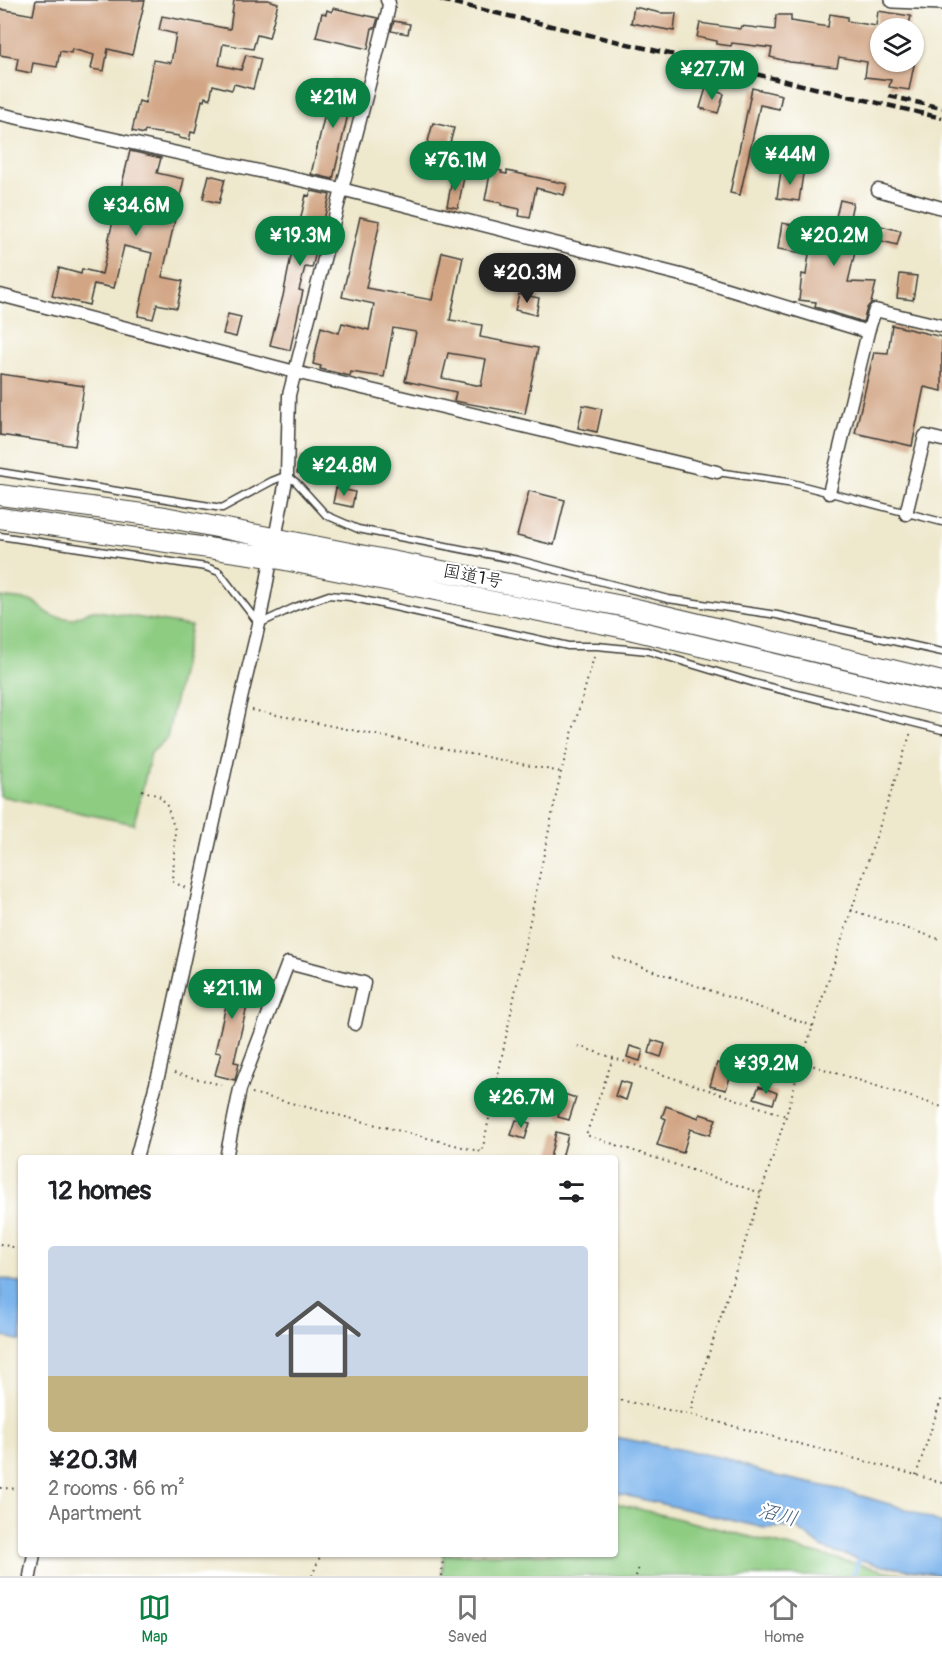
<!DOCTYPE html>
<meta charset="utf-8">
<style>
:root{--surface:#fff;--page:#f6f6f6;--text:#202124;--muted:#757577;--line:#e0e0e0;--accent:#0b8043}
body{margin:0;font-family:Pangolin,"Klee One",sans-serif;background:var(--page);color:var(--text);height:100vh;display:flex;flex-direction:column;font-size:22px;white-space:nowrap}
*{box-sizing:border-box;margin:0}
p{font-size:20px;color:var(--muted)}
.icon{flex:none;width:33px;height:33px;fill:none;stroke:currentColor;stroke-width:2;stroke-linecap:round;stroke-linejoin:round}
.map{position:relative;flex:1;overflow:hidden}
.sheet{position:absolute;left:18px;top:1155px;width:600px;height:402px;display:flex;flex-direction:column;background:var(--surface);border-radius:6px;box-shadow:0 2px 4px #0004}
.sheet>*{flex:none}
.controls{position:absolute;left:870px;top:18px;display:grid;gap:12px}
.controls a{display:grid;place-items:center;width:54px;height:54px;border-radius:50%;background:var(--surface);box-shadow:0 2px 4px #0004;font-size:30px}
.price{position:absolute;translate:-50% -51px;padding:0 14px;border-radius:21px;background:var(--accent);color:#fff;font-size:20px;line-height:39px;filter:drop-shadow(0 2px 3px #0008)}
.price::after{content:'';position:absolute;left:50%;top:36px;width:18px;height:14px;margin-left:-9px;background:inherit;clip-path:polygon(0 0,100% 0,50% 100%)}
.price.selected{background:#222;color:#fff}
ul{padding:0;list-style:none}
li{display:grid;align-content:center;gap:12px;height:318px;padding:0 30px}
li+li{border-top:2px solid var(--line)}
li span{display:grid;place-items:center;height:186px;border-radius:6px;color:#555}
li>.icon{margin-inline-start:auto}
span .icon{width:108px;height:108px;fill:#fffc;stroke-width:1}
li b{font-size:26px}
h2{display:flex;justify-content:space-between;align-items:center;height:72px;padding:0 30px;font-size:26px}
.tab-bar{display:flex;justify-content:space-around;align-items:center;height:84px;border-top:2px solid var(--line);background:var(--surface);font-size:16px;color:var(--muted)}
.tab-bar a{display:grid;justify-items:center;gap:3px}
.tab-bar .selected{color:var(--accent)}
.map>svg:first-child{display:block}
</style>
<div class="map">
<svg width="942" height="1576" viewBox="0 0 942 1576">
<rect width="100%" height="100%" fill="#fff"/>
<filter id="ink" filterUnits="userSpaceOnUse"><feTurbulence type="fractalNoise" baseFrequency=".0167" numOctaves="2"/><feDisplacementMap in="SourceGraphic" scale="12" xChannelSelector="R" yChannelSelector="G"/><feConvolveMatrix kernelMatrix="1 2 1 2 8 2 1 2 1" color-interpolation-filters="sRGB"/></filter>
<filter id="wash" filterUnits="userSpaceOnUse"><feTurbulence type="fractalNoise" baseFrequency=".008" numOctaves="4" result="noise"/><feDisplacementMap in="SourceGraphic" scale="24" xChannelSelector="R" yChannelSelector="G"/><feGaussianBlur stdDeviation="1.35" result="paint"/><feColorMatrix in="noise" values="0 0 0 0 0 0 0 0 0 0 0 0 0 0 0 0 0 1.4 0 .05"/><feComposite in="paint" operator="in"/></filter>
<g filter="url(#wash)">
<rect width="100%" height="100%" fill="#eee8cc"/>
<path fill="#8ecc82" stroke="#55744f" stroke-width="1.5" d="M0,597L33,601L52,616L72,619L92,610L191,626L167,738L151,753L134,824L0,796Z
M615,1503L906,1576H442L444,1554H615Z"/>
<path fill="#7cb4ec" stroke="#4c6884" stroke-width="1.5" d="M0,1278L21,1283V1341L0,1335Z
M615,1437L725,1458L767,1474L838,1489L906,1509L942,1523V1575L878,1565L823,1548L796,1527L764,1528L615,1493Z"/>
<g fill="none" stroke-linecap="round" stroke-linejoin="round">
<path stroke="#7cb4ec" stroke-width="4.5" d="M853,1576L861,1553"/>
</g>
<g id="blocks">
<path fill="#d2a584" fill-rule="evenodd" d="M36,0H145L132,55L108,49L104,71L91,69L94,55L72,49L71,53L60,51L57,67L33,63L31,73L16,70L18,58L0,55V9L33,15Z
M234,0H268L278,3L269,38L257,35L253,49L223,44L219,65L241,70L246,55L261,59L253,89L234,84L232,90L213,85L210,99L205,97L204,101L202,100L195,133L191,132L189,140L179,138V136L145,131L144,134L132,131L139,101L145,103L153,60L171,63L176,34L159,30L162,16L230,29Z
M634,7L661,13H676L674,31L631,23Z
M333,8L378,18L375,28H372L368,49L316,37L322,13L326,14L327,10L332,12Z
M878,11L911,16L908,28H880V62L914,65L909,90L889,87L891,80L865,77L867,62L839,57L837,67L790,62L770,57L772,48L732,43L731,46L717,44V41L697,37L700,23L740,29L741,26L775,30L776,15H791V21L828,27L830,14L847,17V21L876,26Z
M394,21L410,24L408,34L391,31Z
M333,79L355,84L333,179L311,174Z
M706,88L724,94L718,113L700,108Z
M752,88L782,95L779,109L760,105L740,195L730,193Z
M433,123L454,128L448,151L467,155L463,176L421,167Z
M130,151L161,158L157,173L184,179L162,277L183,281L177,308L157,304L153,319L138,316L152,253L124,246L114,288L94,284L89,305L52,296L59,268L81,274L82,269L102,274L109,243L108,242Z
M491,169L502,171L501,173L507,174V171L567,184L564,195L536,188L530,218L519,216L520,209L501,205L502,203L485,200Z
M781,171L803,174L799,201L777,198Z
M209,175L225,179L219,203L203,199Z
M453,175L464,177L458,208L447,206Z
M311,191L330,195L312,268L305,267L299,290L303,291L290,350L270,345L283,296L297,226H299L306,195L309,196Z
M840,200L853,203L848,226L871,231L866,254L855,252L848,282L876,283L871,303L867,308L863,322L815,307L816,302L799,300L802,274L806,275L809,254L778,249L782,223L794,225L791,240L826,244L831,224L834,225Z
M360,217L380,221L366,288L432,300L442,252L463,257L450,320L482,325L480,337L538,348L525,414L454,401L456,392L405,381L416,332L393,328L384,377L351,372L350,376L320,369L321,366L313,364L321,327L339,333L342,323L369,330L374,304L342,297ZM448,353L486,359L481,386L442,378Z
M881,226L901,231L897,245L878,240Z
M900,274L917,276L913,300L897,298Z
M519,294L539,298L536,315L515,310Z
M228,314L241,317L236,337L223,334Z
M892,325L942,337V391L924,387L912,446L855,433L874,352L888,353Z
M0,374L84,386L75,446L0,435Z
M583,405L602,409L597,432L578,428Z
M300,457L312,459L309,475L297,473Z
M352,458L371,462L368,477L349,473Z
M336,488L355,492L352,507L333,503Z
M529,491L565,500L554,545L517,536Z
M216,973L258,983L253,1003L248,1002L234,1062L239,1063L235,1080L215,1075L221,1053L215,1052L228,997L211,993Z
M652,1040L665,1044L661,1057L649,1053Z
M630,1046L643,1050L640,1061L627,1057Z
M717,1063L733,1068L726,1090L710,1086Z
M620,1081L631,1084L626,1100L615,1096Z
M759,1086L777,1093L773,1104L754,1098Z
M564,1094L576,1098L569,1120L558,1117Z
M666,1106L699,1118L700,1114L716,1119L710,1135L690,1129L683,1153L657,1145L666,1119L662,1117Z
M516,1120L530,1123L525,1139L511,1135Z
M556,1132L568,1135L562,1158H550Z"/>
</g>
</g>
<g filter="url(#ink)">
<use href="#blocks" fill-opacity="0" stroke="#3c3b36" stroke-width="1.5"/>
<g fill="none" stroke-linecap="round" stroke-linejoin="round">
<defs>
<path id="service" d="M0,472L222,508L272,481L287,475L297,483L326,515L358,529L518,560L668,599L777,615L942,652
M717,472L788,482L942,522
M0,536L206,567L219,572L259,624L295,607L329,595L350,597L568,646H597L648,651L754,683L942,730"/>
<path id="minor" d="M0,114L341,189L681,275L868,332L875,310L942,326
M878,190L942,208
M0,295L295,372L717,472
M829,493L868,332
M906,514L925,436L942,440
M136,1158L160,1069L239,707L259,624L287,475L289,395L388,11L389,3L387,0
M226,1158L240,1089L288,963L364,983L355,1024
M30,1576L34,1554"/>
<path id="tertiary" d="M893,0L942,2"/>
<path id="trunk" d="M0,495L165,517L632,608L942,682
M0,518L270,557L625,628L942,704"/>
</defs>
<use href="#service" stroke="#3c3b36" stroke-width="9"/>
<use href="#minor" stroke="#3c3b36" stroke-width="15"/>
<use href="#tertiary" stroke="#3c3b36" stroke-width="18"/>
<use href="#trunk" stroke="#3c3b36" stroke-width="22"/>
<path stroke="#3c3b36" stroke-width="2" stroke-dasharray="1.5 4.5" stroke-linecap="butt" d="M252,710L561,772
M142,790L161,797L167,806L175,830L173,882L186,888
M851,910L942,940
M613,957L813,1026
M578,1046L786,1116
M613,1058L586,1135L761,1193
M802,1062L942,1107
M174,1073L226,1086
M252,1093L482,1152L561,772L594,657
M0,1244L21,1249
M615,1399L692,1415L916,1475L942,1483
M692,1415L693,1402L786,1116L801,1062L911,732
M916,1475L942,1397
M0,1488L21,1489
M312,1576L321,1554
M442,1576L443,1554
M636,1576L639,1567"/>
<use href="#service" stroke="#fff" stroke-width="6"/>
<use href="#minor" stroke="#fff" stroke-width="12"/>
<use href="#tertiary" stroke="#fff" stroke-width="15"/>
<use href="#trunk" stroke="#fff" stroke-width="20"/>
<path stroke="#1c1c1c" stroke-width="4.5" stroke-dasharray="9 4.5" stroke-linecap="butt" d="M441,0L942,118
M889,96L942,108"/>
</g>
</g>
<g text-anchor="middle" stroke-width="4.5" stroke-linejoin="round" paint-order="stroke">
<g font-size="18" fill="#1c1c1c" stroke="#fff">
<text transform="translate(473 576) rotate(11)" y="6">国道1号</text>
</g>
<g font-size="20" font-style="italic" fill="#47607a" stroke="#fff">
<text transform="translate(778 1514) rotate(15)" y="7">沼川</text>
</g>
</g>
</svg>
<div class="controls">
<a><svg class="icon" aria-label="layers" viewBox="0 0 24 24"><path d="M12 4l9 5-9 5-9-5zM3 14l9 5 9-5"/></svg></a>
</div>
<b class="price" style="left:712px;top:101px">¥27.7M</b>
<b class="price" style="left:333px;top:129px">¥21M</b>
<b class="price" style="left:790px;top:186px">¥44M</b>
<b class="price" style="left:455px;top:192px">¥76.1M</b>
<b class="price" style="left:136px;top:237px">¥34.6M</b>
<b class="price" style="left:300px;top:267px">¥19.3M</b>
<b class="price" style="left:834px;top:267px">¥20.2M</b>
<b class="price selected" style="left:527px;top:304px">¥20.3M</b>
<b class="price" style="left:344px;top:497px">¥24.8M</b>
<b class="price" style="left:232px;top:1020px">¥21.1M</b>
<b class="price" style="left:766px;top:1095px">¥39.2M</b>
<b class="price" style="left:521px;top:1129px">¥26.7M</b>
<section class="sheet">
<h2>12 homes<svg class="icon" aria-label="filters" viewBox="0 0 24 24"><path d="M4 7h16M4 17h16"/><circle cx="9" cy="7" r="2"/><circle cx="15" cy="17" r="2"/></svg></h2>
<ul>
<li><span style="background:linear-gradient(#c9d6e8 70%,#c2b280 0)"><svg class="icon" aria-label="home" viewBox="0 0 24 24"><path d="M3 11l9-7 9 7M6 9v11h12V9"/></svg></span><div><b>¥20.3M</b><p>2 rooms · 66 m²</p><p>Apartment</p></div></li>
</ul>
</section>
</div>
<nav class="tab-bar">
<a class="selected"><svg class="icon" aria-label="map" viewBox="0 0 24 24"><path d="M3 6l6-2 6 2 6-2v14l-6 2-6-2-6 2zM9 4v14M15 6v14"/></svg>Map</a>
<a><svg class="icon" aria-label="saved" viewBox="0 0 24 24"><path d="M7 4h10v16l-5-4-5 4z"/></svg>Saved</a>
<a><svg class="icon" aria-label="home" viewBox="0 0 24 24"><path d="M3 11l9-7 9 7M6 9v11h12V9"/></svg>Home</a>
</nav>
